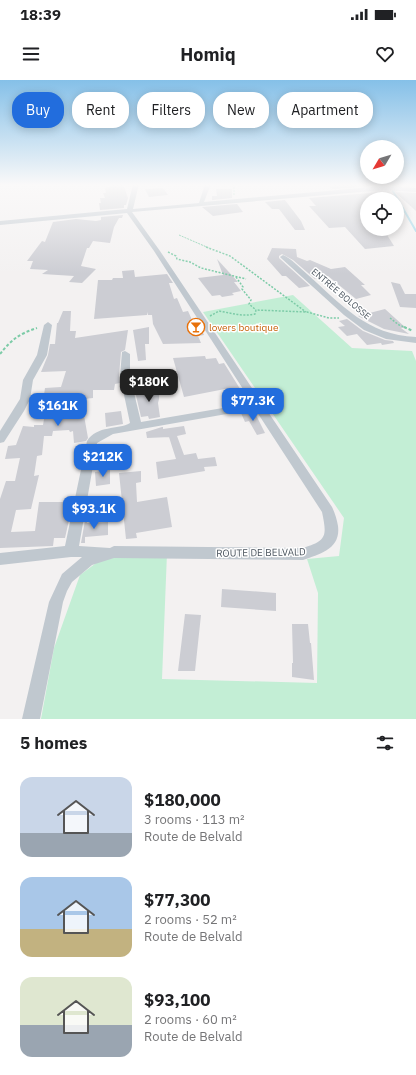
<!DOCTYPE html>
<meta charset="utf-8">
<style>
:root{--surface:#fff;--page:#f2f2f2;--text:#202124;--muted:#757577;--accent:#226ddd}
body{margin:0;font-family:"IBM Plex Sans",sans-serif;background:var(--page);color:var(--text);height:100vh;display:flex;flex-direction:column;font-size:15px;white-space:nowrap}
*{box-sizing:border-box;margin:0}
p{font-size:13px;color:var(--muted)}
.icon{flex:none;width:22px;height:22px;fill:none;stroke:currentColor;stroke-width:2;stroke-linecap:round;stroke-linejoin:round}
.map{position:relative;height:639px;overflow:hidden}
.drawer{display:flex;flex-direction:column;background:var(--surface);flex:1}
.drawer>*{flex:none}
.hud{position:absolute;left:12px;top:12px;width:392px;height:36px;display:flex;gap:8px}
.needle{width:26px;rotate:232deg}
.fabs{position:absolute;left:360px;top:60px;display:grid;gap:8px}
.fabs a{display:grid;place-items:center;width:44px;height:44px;border-radius:50%;background:var(--surface);box-shadow:0 2px 10px #0003;font-size:20px}
.price{position:absolute;translate:-50% -34px;padding:0 9px;border-radius:8px;background:var(--accent);color:#fff;font-size:13px;line-height:26px;filter:drop-shadow(0 1px 2px #0008)}
.price::after{content:'';position:absolute;left:50%;top:24px;width:12px;height:9px;margin-left:-6px;background:inherit;clip-path:polygon(0 0,100% 0,50% 100%)}
.price.on{background:#222;color:#fff}
ul{padding:0;list-style:none}
li{display:flex;align-items:center;gap:12px;height:100px;padding:0 20px}
li span{display:grid;place-items:center;flex:none;width:112px;height:80px;border-radius:12px;color:#555}
li>.icon{margin-inline-start:auto}
span .icon{width:48px;height:48px;fill:#fffc;stroke-width:1}
li b{font-size:17px}
h2{display:flex;justify-content:space-between;align-items:center;height:48px;padding:0 20px;font-size:17px}
.tag{padding:0 14px;border-radius:16px;background:var(--surface);box-shadow:0 2px 10px #0003;font-size:14px;line-height:36px}
.tag.on{background:var(--accent);color:#fff}
.status{display:flex;justify-content:space-between;align-items:center;height:28px;padding:0 20px;background:var(--surface);direction:ltr}
.status svg{height:11px;fill:currentColor}
header{display:flex;justify-content:space-between;align-items:center;height:52px;padding:0 20px;background:var(--surface);font-size:18px;font-weight:700}
.map>svg:first-child{display:block}
</style>
<div class="status"><b>18:39</b><svg viewBox="0 0 49 12"><path d="M0 12V9h3v3zM5 12V6h3v6zM10 12V3h3v9zM15 12V0h3v12zM26 1h20v11H26zM47 4h2v5h-2z"/></svg></div>
<header><svg class="icon" aria-label="menu" viewBox="0 0 24 24"><path d="M4 6h16M4 12h16M4 18h16"/></svg>Homiq<svg class="icon" aria-label="heart" viewBox="0 0 24 24"><path d="M12 20l-8-8c-3-5 5-10 8-4 3-6 11-1 8 4z"/></svg></header>
<div class="map">
<svg width="416" height="639" viewBox="0 0 416 639">
<rect width="100%" height="100%" fill="#f3f1f1"/>
<path fill="#c3eed5" d="M293,215L352,268L412,271L416,281V639H41L54,568L80,495L111,472L167,473L162,599L317,603L318,513L307,479L339,476L344,438L203,232Z"/>
<g fill="none" stroke-linecap="round" stroke-linejoin="round">
<path stroke="#92d3e8" stroke-width="2" d="M393,104V111L416,151"/>
</g>
<path fill="#cccdd3" d="M109,104H123L128,118L126,125H124V128L100,130L99,123H101L100,118H105L103,113H106L105,108L110,107Z
M344,104H378V105L333,109L328,106Z
M163,108L168,115L149,117L145,109Z
M216,109H232V118L212,120V116H217Z
M383,112L388,118L367,119V149L384,150L394,166L365,169L345,147L329,148L309,126H316L309,118Z
M395,112L416,113V131Z
M285,120L301,141L305,150H295L279,129H272L265,122Z
M237,124L243,132L213,136L202,127Z
M123,135L122,138H119L114,147L110,163L93,161L89,168H87L81,186L96,189L82,203L69,202L74,196L42,194L48,190L30,189L33,181H27L42,161L45,162L53,142L76,139L96,141L101,140V137Z
M272,168L296,169L297,177L307,181L310,180L331,189L345,187L365,205H361L371,215L356,219L328,196L315,199L293,180L282,174L279,176V178L310,206L299,208L286,196H282L267,179Z
M217,179L238,202H234L241,211L232,213L234,215L222,217L220,215L212,216L198,198L223,195Z
M134,190L135,197L167,194L173,203H169L174,219L177,218L183,232L188,231L193,242H198L204,255L198,256L201,263L163,264L153,244L152,235H148L147,232V235L94,239L98,200H112L113,198H123L122,191Z
M391,202L400,204L405,214H416V228L400,227Z
M385,229L406,248H401L409,254L384,249L358,236Z
M63,231H71L70,251H76L75,258L128,250L125,270L121,272L119,296L120,303L115,304L114,310H93V318L84,319L85,323L82,324L88,358L86,361L74,363L73,351L70,352L69,350L53,351L52,356H44L42,375L37,376L34,396L39,395L31,429L16,430L11,452L35,451L39,422H73L65,458H54L53,466L0,468V419L6,401H15L20,378L5,379L8,366L16,365L23,346L34,347V345H43L46,327L42,328L45,308L61,307L66,291L41,292L48,275L50,264H55L57,243H58Z
M347,239L363,251L385,260L393,261L394,263L382,265L381,263L367,265L357,254L347,256L338,247L345,246L339,241Z
M149,247V264H145L146,280L138,281L133,250Z
M205,276L206,279L216,278L219,284L224,283L242,312L229,314L225,309L184,317L173,278Z
M159,310V319L158,323L160,337L149,339L148,336L141,337L135,311Z
M121,331L123,344L106,347L105,333Z
M254,331L265,353L257,355L249,341L245,342L241,333Z
M184,346L186,354L177,356L184,375L196,373L198,379L215,377L217,386L204,387L205,391L158,399L156,382L176,379L169,357H170L147,358L146,352L162,347H163V349Z
M110,390V404L96,406L95,392Z
M141,391V402L136,403L137,422L167,417L172,447L136,453L137,458L126,459L119,393Z
M86,435H88L87,443L108,442V455L85,457V463H81Z
M222,509L276,513V531L221,527Z
M185,534L201,535L195,591H178Z
M292,544H308L310,563H311L314,600L292,597V583H293Z"/>
<g fill="none" stroke-linecap="round" stroke-linejoin="round">
<path stroke="#7ccba7" stroke-width="1" stroke-dasharray="2 1" stroke-linecap="butt" d="M234,104V116
M179,155L209,168"/>
<path stroke="#7ccba7" stroke-width="1.5" stroke-dasharray="2 1.5" stroke-linecap="butt" d="M206,167L230,176L306,232
M168,172L176,176L177,179L190,182L201,188L246,199
M236,197L243,207L242,209L251,220L249,224L256,230
M210,236L219,231C231,233 242,237 255,234L256,230L307,232L329,238H339
M390,238L399,245L407,248"/>
<path stroke="#7ccba7" stroke-width="2" stroke-dasharray="3 2" stroke-linecap="butt" d="M404,247L413,251
M0,274C12,259 19,254 37,248"/>
<path fill="#c0c8cf" fill-rule="evenodd" d="M133,104H139L133,129L199,123L205,104H211L204,122L383,106L416,108V112L383,110L132,132L160,171L332,427C335,433 337,440 338,446C341,469 320,474 303,480L114,478L92,485L72,502L67,511L63,522L40,639H22L49,522L62,494L82,477H71L0,485V473L65,466L87,361C97,345 118,350 130,343L120,296L122,272L125,271L130,274V296L141,342L252,323L154,171L127,133L0,145V141L127,129ZM255,329L322,432C327,456 327,461 303,468L114,466L110,468L79,466L97,363L113,354Z
M283,175C291,178 300,188 307,194C342,225 367,255 416,257V263L386,259L364,250L344,235L281,178L280,177Z
M48,242L52,245L47,275L33,300L30,319L24,331L4,362L0,363V351L20,319L23,300L37,275L44,245Z"/>
</g>
<linearGradient id="sky" x2="0" y2="1"><stop stop-color="#85c0e8"/><stop offset="0.54" stop-color="#faf9f9"/><stop offset="1" stop-color="#faf9f9" stop-opacity="0"/></linearGradient>
<rect width="416" height="194" fill="url(#sky)"/>
<defs>
<symbol id="bar-ring" viewBox="-11 -11 22 22"><circle r="9.5" fill="#fff" stroke="#e8710a" stroke-width="1.5"/><path d="M-6-5H6L.8 .8V4.5H3.5V6h-7V4.5H-.8V.8Z" fill="#e8710a"/></symbol>
</defs>
<g fill-rule="evenodd">
<use href="#bar-ring" x="186" y="237" width="20" height="20"/>
</g>
<g text-anchor="middle" stroke-width="3" stroke-linejoin="round" paint-order="stroke">
<g font-size="9" fill="#4a545e" stroke="#fff">
<text transform="translate(341 214) rotate(40)" y="3">ENTRÉE BOLOSSE</text>
</g>
<g font-size="10" fill="#c56008" stroke="#fff" text-anchor="start">
<text x="209" y="251">lovers boutique</text>
</g>
<g font-size="10" fill="#4a545e" stroke="#fff">
<text transform="translate(261 472) rotate(-1)" y="4">ROUTE DE BELVALD</text>
</g>
</g>
</svg>
<div class="fabs">
<a><svg class="needle" viewBox="-14 -14 28 28"><path d="M0-13l5 13h-10z" fill="#e53935"/><path d="M0 13l5-13h-10z" fill="#757577"/></svg></a>
<a><svg class="icon" aria-label="locate" viewBox="0 0 24 24"><circle cx="12" cy="12" r="6"/><path d="M12 2v4M12 18v4M2 12h4M18 12h4"/></svg></a>
</div>
<b class="price on" style="left:149px;top:323px">$180K</b>
<b class="price" style="left:253px;top:342px">$77.3K</b>
<b class="price" style="left:58px;top:347px">$161K</b>
<b class="price" style="left:103px;top:398px">$212K</b>
<b class="price" style="left:94px;top:450px">$93.1K</b>
<div class="hud">
<a class="tag on">Buy</a>
<a class="tag">Rent</a>
<a class="tag">Filters</a>
<a class="tag">New</a>
<a class="tag">Apartment</a>
</div>
</div>
<section class="drawer">
<h2>5 homes<svg class="icon" aria-label="filters" viewBox="0 0 24 24"><path d="M4 7h16M4 17h16"/><circle cx="9" cy="7" r="2"/><circle cx="15" cy="17" r="2"/></svg></h2>
<ul>
<li><span style="background:linear-gradient(#c9d6e8 70%,#9aa5b1 0)"><svg class="icon" aria-label="home" viewBox="0 0 24 24"><path d="M3 11l9-7 9 7M6 9v11h12V9"/></svg></span><div><b>$180,000</b><p>3 rooms · 113 m²</p><p>Route de Belvald</p></div></li>
<li><span style="background:linear-gradient(#a9c7e8 65%,#c2b280 0)"><svg class="icon" aria-label="home" viewBox="0 0 24 24"><path d="M3 11l9-7 9 7M6 9v11h12V9"/></svg></span><div><b>$77,300</b><p>2 rooms · 52 m²</p><p>Route de Belvald</p></div></li>
<li><span style="background:linear-gradient(#dfe7d0 60%,#9aa5b1 0)"><svg class="icon" aria-label="home" viewBox="0 0 24 24"><path d="M3 11l9-7 9 7M6 9v11h12V9"/></svg></span><div><b>$93,100</b><p>2 rooms · 60 m²</p><p>Route de Belvald</p></div></li>
</ul>
</section>
